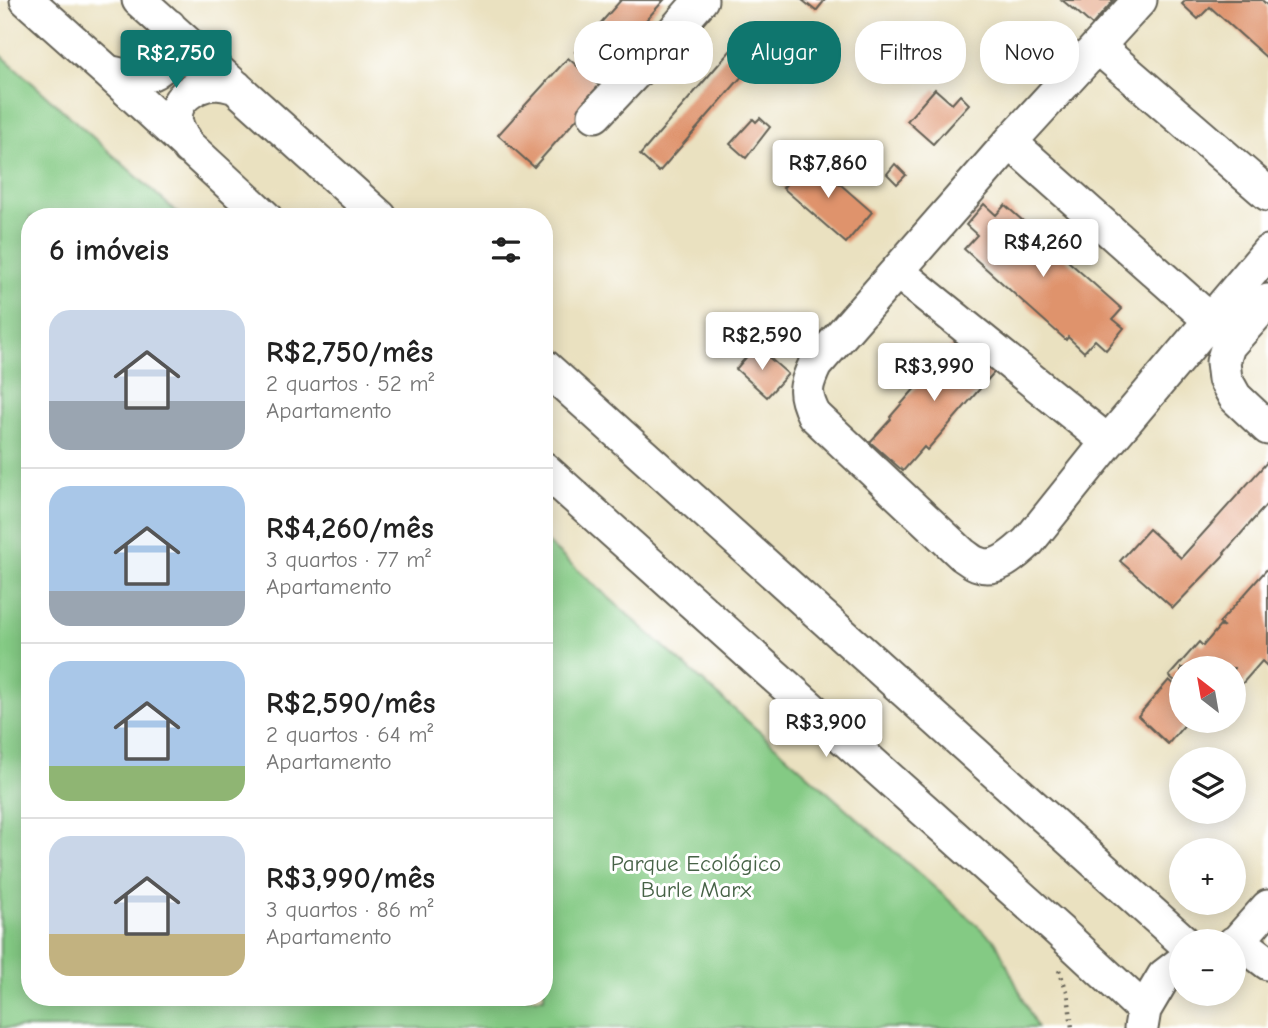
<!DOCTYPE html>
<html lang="pt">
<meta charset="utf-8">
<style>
:root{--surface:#fff;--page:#f6f6f6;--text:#222;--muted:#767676;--line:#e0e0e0;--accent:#0f766e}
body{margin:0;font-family:"Comic Neue",sans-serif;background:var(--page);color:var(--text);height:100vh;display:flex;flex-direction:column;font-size:26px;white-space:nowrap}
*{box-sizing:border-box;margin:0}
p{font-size:23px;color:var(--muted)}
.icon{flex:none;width:38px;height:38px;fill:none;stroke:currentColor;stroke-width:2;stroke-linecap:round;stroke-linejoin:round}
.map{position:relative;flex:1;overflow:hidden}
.side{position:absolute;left:21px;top:208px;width:532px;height:798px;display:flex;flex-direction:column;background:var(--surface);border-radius:28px;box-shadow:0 4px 18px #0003}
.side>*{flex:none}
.hud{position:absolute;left:574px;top:21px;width:588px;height:63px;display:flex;gap:14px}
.needle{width:46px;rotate:329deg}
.controls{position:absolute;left:1169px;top:656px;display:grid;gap:14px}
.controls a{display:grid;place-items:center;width:77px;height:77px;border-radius:50%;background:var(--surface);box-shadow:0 4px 18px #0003;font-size:35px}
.price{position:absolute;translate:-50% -60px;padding:0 16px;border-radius:7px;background:#fff;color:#222;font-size:23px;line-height:46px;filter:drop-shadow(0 2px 4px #0008)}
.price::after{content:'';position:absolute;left:50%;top:42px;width:21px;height:16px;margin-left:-10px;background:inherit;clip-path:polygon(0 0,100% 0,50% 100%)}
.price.active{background:var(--accent);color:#fff}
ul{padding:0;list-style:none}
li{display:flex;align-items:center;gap:21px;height:175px;padding:0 28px}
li+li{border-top:2px solid var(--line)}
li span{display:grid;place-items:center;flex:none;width:196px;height:140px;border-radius:21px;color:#555}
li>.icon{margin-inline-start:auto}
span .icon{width:84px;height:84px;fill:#fffc;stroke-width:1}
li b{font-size:30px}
h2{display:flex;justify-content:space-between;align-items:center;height:84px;padding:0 28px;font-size:30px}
.tag{padding:0 24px;border-radius:28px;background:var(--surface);box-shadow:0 4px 18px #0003;font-size:24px;line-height:63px}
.tag.active{background:var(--accent);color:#fff}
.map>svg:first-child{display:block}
</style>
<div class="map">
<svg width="1268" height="1028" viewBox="0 0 1268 1028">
<rect width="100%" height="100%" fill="#fff"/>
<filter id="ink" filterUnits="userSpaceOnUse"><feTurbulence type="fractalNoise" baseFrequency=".0143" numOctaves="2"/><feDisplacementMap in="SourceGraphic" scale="14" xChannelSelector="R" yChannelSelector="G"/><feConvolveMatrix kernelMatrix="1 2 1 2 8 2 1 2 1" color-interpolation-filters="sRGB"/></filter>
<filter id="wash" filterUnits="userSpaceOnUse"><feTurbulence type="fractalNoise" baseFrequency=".00686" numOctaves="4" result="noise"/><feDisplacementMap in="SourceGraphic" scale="28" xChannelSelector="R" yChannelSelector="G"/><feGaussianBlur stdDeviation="1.57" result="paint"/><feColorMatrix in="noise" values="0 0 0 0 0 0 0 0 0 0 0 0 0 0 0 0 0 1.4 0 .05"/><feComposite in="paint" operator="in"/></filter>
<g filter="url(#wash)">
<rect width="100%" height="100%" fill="#eae1c0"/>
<path fill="#84ca84" stroke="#507350" stroke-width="2" d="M0,54L182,217H30V998H544V540L996,942L1037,1028H0Z"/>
<g id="blocks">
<path fill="#df936c" d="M621,0H664L599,73L575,52Z
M802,0H825L816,11Z
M1062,0H1114L1092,25L1074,9V10Z
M1186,0H1262L1268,6V59L1210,7L1198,19L1182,4Z
M744,35L763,52L659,172L640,155Z
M568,58L603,89L534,167L498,135Z
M935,89L952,104L960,95L969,104L933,144L907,121Z
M760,118L770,127L746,158L730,144L753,119L756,122Z
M809,157L872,212L846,243L783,188Z
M895,164L906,175L897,184L887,174Z
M984,204L996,215L1005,205L1122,309L1113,319L1124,328L1106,350L1095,340L1084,352L1068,337L1066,340L964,249L977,235L966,225Z
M962,334L997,369L927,450L924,447L903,471L870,442L891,419L890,417Z
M756,346L788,374L767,397L736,369Z
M1268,461V503L1224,553L1225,554L1173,608L1120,561L1149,529L1181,558Z
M1268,568V667L1262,661L1234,693V668H1181V686L1169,676L1199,642L1203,646L1220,626L1221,627L1223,626L1219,623Z
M1169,680L1181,690V721H1188L1168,744L1138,716Z"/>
</g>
</g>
<g filter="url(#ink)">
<use href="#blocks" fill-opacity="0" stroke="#646155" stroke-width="2"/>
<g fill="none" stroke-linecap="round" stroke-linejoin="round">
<defs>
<path id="minor" d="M27,0L108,72L265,217
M139,0L380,217
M1140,0L1010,142L815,365C805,386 803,393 814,415L963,555C968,558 973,563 978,564C997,572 1015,553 1028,542L1108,442L1268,252
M1098,47L1268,194
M108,72C117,74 126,77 135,77C153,77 174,62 173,43C173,37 170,32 169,26
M595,115L669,37L701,0
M1010,142L1210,320
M189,148C184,140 178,132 176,123C171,100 194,85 214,83C221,83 229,85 236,87
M898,272L1108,442
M1268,301L1228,346L1223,362L1225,379L1235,397L1268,428
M544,366L1184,942
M544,469L1059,931L1144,1010
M1234,943H1236L1251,950L1268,963
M1236,943L1268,907
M1141,1028L1144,1010L1164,976L1181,963"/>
</defs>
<use href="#minor" stroke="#646155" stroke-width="37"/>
<path stroke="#646155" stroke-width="4.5" stroke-dasharray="2 5" stroke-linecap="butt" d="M1059,970L1068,994L1072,1028"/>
<use href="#minor" stroke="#fff" stroke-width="33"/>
</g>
</g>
<g text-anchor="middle" stroke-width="6" stroke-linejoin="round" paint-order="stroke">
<g font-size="23" fill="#466246" stroke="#fff">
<text x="696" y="871">Parque Ecológico<tspan x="696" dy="26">Burle Marx</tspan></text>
</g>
</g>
</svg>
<div class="controls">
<a><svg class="needle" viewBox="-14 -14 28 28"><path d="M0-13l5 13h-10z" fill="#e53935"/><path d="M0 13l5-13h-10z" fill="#767676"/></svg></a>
<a><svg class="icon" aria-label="layers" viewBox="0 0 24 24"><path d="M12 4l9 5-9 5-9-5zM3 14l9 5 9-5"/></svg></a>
<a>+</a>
<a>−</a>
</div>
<b class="price active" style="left:176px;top:90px">R$2,750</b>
<b class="price" style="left:828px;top:200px">R$7,860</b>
<b class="price" style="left:1043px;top:279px">R$4,260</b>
<b class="price" style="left:762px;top:372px">R$2,590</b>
<b class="price" style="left:934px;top:403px">R$3,990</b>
<b class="price" style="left:826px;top:759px">R$3,900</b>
<div class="hud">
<a class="tag">Comprar</a>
<a class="tag active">Alugar</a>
<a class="tag">Filtros</a>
<a class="tag">Novo</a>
</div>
<section class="side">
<h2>6 imóveis<svg class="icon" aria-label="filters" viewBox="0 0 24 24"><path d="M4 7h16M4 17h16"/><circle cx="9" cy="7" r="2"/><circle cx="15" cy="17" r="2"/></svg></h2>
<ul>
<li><span style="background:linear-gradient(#c9d6e8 65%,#9aa5b1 0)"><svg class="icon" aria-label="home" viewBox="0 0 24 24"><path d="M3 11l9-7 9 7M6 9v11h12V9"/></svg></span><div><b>R$2,750/mês</b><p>2 quartos · 52 m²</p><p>Apartamento</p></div></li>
<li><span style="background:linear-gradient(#a9c7e8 75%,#9aa5b1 0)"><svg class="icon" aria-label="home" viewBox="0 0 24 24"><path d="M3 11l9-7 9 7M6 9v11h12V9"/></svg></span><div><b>R$4,260/mês</b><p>3 quartos · 77 m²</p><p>Apartamento</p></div></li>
<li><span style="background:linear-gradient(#a9c7e8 75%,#8fb573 0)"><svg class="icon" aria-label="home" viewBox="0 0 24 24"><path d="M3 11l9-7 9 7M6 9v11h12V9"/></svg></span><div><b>R$2,590/mês</b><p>2 quartos · 64 m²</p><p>Apartamento</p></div></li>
<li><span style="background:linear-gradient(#c9d6e8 70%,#c2b280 0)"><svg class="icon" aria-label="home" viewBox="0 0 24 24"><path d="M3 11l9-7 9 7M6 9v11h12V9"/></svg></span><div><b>R$3,990/mês</b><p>3 quartos · 86 m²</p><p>Apartamento</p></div></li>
</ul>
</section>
</div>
